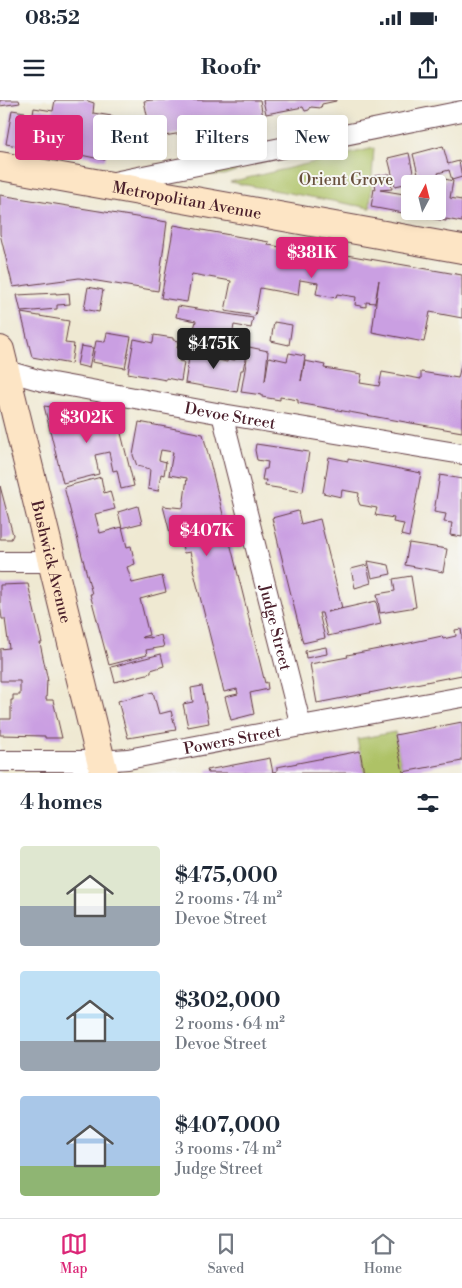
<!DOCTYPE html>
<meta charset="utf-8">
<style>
:root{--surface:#fff;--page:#f6f6f7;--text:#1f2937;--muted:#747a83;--line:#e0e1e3;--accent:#db2777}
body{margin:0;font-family:"Libre Bodoni",serif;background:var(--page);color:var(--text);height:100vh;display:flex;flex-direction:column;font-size:19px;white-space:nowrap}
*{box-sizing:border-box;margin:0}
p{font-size:16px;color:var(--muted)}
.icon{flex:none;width:28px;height:28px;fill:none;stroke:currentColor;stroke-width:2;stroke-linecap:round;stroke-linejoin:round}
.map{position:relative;height:673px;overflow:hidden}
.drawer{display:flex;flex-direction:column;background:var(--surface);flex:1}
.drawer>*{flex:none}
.hud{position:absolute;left:15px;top:15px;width:432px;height:45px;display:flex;gap:10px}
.needle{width:32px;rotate:7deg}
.controls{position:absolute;left:401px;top:75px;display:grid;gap:10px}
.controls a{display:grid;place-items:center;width:45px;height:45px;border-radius:5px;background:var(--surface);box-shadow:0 2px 12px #0003;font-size:25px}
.price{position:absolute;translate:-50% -42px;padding:0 11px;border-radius:5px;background:var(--accent);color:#fff;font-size:16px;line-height:32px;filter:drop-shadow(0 1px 2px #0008)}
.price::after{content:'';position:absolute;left:50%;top:30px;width:15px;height:11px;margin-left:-8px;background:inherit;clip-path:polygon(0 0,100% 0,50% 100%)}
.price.selected{background:#222;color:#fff}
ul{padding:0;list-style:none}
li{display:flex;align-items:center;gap:15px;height:125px;padding:0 20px}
li span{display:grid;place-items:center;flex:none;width:140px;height:100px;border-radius:5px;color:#555}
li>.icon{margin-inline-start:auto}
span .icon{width:60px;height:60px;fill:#fffc;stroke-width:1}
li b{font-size:21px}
h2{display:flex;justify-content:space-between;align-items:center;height:60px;padding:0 20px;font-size:21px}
.tag{padding:0 18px;border-radius:5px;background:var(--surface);box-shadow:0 2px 12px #0003;font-size:18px;line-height:45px}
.tag.selected{background:var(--accent);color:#fff}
.status{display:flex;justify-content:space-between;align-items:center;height:35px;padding:0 25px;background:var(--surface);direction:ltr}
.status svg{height:14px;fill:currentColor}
header{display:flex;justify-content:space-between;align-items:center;height:65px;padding:0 20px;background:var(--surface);font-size:22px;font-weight:700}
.menu{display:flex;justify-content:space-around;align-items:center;height:70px;border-top:1px solid var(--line);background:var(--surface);font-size:14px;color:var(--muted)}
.menu a{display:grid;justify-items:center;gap:2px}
.menu .selected{color:var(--accent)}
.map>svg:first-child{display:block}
</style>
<div class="status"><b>08:52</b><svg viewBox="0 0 49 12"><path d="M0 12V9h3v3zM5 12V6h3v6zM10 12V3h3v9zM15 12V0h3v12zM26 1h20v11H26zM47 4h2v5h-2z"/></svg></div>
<header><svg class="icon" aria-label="menu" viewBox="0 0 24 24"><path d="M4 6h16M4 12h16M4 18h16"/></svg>Roofr<svg class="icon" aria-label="share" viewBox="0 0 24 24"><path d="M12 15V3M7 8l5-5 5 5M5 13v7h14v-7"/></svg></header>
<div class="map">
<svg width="462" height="673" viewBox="0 0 462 673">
<rect width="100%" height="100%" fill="#f6f6f2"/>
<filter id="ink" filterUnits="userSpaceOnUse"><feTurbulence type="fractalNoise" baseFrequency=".02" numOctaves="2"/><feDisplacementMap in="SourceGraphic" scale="10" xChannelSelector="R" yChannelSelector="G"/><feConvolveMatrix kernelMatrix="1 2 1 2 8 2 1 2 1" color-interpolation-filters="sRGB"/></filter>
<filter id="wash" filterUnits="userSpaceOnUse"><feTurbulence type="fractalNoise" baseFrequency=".0096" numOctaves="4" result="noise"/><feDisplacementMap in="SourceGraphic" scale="20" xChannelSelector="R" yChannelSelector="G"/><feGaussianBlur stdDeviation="1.12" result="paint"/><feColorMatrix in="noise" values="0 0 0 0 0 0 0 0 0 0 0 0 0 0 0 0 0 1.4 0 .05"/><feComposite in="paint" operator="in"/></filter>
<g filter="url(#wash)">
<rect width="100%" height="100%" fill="#efe9d2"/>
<path fill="#aec266" stroke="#7c7048" d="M374,48L370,108L230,82Z
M234,65L241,69L224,75H203V71Z
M395,632L403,673H364L357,639Z"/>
<g id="blocks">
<path fill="#ca9fe2" d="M0,0H19L20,3L0,6Z
M55,0H85L94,3L93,13L112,16L105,60L66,52V54L6,44L12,10L25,12L23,20L32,21L34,8L53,11Z
M152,0H260L263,17L240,22L238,24L231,26L228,24L227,21L208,26L209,30L189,35L188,32L152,38L144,1Z
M263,0H336V1L322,4L321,8L311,7L309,10L305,11L303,7L266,14Z
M128,20L134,44L117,48L111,25Z
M443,46L448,64L459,61L462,77L452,80L449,70L438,73L440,80H424L423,76L419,78L413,54Z
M409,53L415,82L395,86L388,58Z
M390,74L392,89L380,90L410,95V111H438V95H442L445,79L453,81L450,98L462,100V122L446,119V121L371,107L374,89L376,90L374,76Z
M0,95L167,122L158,191L79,178L13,187L0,134Z
M174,125L269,142L268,145L306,151V148L462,175V218L430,212L424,242L372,232L379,180L375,203L366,202V207L355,205L356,197L337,194L336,198L316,194L318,183L300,180L298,195L260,188L255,216L225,211L231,181L192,174L187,202L161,198Z
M88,187L103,190L99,212L84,209Z
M56,193V194L69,193L70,204L57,205V209L21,212L17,195Z
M178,206L253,218L251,228L234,225L232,236L194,229L196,221L176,217Z
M21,213L69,221L65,243L74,244L71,264L32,257Z
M274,222L292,225L289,245L271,241Z
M107,233L131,237L125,268L92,262L96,241L105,242Z
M154,235L173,238V240L179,241L177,248H181L179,261L184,262L181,281L166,278V280L128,273L134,239L153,243Z
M191,245L210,248L208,258L227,262L228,259L235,260L237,249L247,250L243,270H241L237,292L185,283Z
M81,246L93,248L89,268L77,265Z
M249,247L268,251L265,281L269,257L287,261L289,253L305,256L301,281L305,261L325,265L324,268L362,274L360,283L379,286L382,272L421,279V272L458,278L462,261V332L298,303V300L280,297V300L262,297V295L241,292Z
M44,306L98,313L117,317L134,386L121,389L117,370L113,371L109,352L95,355L99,374L63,383Z
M139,322L203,334L265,583L267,582L268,589L250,593L254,614L231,620L225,597L238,594L237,589L224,592L193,469L194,468L190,452L184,453L179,434L171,437L163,406L183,408L187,378L169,375L173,352L161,350L159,360L166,362L164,375L161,374L158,391L148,389L150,369L137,366L133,355Z
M256,344L309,352L303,392L265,386L266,380H262L264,369H267L268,362L257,360L255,350Z
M329,357L348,361V359L421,373L409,437L401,435L404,424L393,422L394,418L375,415L377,408L360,405L358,400L359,393L342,390L341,397L323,393Z
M440,375L462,379V437L450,435L452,423L444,422L446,414L434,412Z
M101,377L104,393L110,391L115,409L95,414L100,433L122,427L127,447L131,446L135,464L127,467L132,483L162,476L166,492L140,499L149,535L142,537L143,538L150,537V538L161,535L164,547L146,550L147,555L109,565L90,494H92L64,387Z
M0,386L13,435L11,439H0Z
M138,406L142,423L122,428L118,412Z
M298,411L301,424L320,419L342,508L327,512L376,501L381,524L328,536L322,513H319L325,538L303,543L272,418Z
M409,443L447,449L443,472L405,465Z
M368,461L389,465L391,474L372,478Z
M367,465L371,483L355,488L351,469Z
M411,476L416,507L380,513L377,494L395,491L393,479Z
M28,484L42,543H40L48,581L47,580L46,600H53L62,638H45V636L0,635V619H11V600H13V595H20V581H0V549L9,548L5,519H2L0,505V485Z
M461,529L462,535V575L317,603L310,564L348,557L347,555L405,544L442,536L443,539L456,536L455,530Z
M326,547L327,554L306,558L305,551Z
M161,554L164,566L151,570V573L115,582L111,567Z
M202,586L209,623L188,627L183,604L193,602L191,588Z
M153,592L159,614L171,611L176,630L128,638L118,601Z
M462,622V661L403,672L395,635Z
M360,651L364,673H273V672L277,671V667Z
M270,658L273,673H208L207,670Z"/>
</g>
</g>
<g filter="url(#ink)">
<use href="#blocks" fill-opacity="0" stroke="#633d44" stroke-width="1"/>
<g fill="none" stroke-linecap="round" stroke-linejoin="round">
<defs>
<g id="minor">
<path d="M114,82L462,11"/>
<path id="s1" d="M0,269L42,281L222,314L462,354"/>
<path id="s2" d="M222,314L301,626"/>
<path d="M0,462H51"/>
<path id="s3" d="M0,661H101L128,659L301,626L462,597"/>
</g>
<g id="secondary">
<path id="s4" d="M0,66L462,149"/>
<path id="s5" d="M0,250L104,673"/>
</g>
</defs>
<use href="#minor" stroke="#633d44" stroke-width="22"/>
<use href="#secondary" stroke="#633d44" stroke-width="30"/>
<use href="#minor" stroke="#fff" stroke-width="20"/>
<use href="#secondary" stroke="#fde5c5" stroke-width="28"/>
</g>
</g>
<g text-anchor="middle" stroke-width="4" stroke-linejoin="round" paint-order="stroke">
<g font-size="16" fill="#68503d" stroke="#f6f6f2">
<text x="346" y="85">Orient Grove</text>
</g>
<g font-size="16" fill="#4a1f2b" stroke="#f6f6f2">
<text dy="6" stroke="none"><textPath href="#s4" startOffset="190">Metropolitan Avenue</textPath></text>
<text dy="6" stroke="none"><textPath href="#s1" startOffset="235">Devoe Street</textPath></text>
<text dy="6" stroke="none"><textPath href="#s5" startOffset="218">Bushwick Avenue</textPath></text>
<text dy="6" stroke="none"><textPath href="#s2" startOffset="220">Judge Street</textPath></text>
<text dy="6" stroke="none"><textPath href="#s3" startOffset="234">Powers Street</textPath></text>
</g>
</g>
</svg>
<div class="controls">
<a><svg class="needle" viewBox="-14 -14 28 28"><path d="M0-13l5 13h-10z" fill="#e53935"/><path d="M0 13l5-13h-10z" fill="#747a83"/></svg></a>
</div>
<b class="price" style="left:312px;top:179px">$381K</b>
<b class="price selected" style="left:214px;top:270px">$475K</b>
<b class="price" style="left:87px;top:344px">$302K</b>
<b class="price" style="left:207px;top:457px">$407K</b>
<div class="hud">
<a class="tag selected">Buy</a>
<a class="tag">Rent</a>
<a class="tag">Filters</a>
<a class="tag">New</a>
</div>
</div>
<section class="drawer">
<h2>4 homes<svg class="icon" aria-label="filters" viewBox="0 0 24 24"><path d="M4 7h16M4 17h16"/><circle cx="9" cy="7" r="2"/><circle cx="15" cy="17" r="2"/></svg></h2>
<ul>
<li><span style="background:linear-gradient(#dfe7d0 60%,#9aa5b1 0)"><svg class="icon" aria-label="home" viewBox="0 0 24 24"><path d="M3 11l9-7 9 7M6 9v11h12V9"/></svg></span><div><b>$475,000</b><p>2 rooms · 74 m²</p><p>Devoe Street</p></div></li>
<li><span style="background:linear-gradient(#bfe0f5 70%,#9aa5b1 0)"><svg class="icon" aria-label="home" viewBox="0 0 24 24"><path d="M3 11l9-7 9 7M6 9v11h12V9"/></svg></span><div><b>$302,000</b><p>2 rooms · 64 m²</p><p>Devoe Street</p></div></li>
<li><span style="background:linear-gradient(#a9c7e8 70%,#8fb573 0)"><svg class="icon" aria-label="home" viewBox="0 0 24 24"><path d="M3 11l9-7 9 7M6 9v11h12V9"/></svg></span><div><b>$407,000</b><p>3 rooms · 74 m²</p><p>Judge Street</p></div></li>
</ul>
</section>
<nav class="menu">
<a class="selected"><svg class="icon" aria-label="map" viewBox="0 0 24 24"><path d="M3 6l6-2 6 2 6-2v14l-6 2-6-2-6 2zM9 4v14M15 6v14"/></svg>Map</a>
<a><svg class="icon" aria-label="saved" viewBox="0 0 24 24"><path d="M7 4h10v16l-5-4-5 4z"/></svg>Saved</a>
<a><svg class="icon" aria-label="home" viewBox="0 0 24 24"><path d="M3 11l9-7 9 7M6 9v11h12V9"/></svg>Home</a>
</nav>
